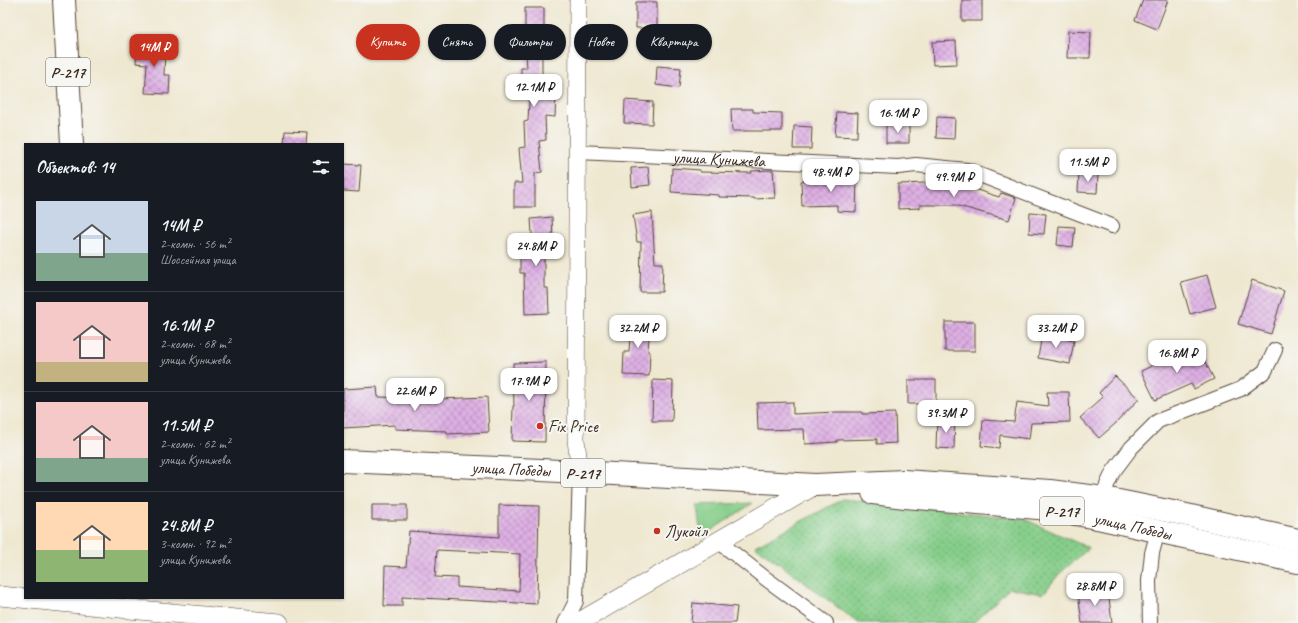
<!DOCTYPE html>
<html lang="ru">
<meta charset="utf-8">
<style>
:root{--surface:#171b24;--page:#242831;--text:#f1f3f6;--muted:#9ea1a6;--line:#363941;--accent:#c8321e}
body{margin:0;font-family:Caveat,sans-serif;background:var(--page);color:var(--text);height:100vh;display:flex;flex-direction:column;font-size:15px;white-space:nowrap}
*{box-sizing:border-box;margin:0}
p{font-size:13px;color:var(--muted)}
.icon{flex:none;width:22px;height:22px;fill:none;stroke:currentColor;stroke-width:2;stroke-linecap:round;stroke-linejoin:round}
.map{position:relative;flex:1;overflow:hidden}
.sheet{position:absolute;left:24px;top:143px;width:320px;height:456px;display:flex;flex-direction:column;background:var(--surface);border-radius:0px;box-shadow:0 1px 3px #0004}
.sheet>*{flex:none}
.hud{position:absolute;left:356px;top:24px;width:380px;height:36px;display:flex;gap:8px}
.price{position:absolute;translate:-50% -34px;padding:0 9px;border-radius:8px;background:#fff;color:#222;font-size:13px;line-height:26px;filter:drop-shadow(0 1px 2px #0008)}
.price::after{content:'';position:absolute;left:50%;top:24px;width:12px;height:9px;margin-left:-6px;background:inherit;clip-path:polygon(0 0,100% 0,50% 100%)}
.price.selected{background:var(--accent);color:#fff}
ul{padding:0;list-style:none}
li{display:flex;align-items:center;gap:12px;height:100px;padding:0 12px}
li+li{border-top:1px solid var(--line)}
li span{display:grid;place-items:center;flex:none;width:112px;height:80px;border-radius:0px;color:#555}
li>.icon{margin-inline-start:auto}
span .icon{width:48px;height:48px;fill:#fffc;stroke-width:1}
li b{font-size:17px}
h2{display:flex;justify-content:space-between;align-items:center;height:48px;padding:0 12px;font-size:17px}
.tag{padding:0 14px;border-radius:18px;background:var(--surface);box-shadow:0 1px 3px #0004;font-size:14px;line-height:36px}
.tag.selected{background:var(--accent);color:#fff}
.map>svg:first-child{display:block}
</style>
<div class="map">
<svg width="1298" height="623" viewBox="0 0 1298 623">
<defs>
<pattern id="park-dots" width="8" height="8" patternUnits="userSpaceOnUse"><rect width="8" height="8" fill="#86ce8a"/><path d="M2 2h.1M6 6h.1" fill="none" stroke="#6fa770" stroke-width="1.8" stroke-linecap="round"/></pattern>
<pattern id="building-cross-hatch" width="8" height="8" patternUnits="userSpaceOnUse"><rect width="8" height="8" fill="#deb0e4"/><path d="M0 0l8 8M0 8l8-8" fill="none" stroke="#b58fb8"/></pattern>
</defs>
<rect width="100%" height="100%" fill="#f6f6f2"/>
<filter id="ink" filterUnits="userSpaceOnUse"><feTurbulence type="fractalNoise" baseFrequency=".025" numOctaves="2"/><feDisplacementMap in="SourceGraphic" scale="8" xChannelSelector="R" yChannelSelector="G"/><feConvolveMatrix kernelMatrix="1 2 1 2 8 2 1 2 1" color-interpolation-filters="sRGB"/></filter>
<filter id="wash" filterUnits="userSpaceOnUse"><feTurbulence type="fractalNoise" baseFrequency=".012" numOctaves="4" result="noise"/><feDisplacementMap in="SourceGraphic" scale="16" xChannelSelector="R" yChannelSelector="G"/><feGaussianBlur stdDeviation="0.9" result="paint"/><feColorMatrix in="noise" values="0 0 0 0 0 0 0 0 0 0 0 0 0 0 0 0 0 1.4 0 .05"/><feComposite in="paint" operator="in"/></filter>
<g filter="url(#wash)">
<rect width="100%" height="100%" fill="#efe8d1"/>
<path fill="#86ce8a" stroke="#607c54" d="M753,503L701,537L697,505Z"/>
<path fill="url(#park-dots)" stroke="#607c54" d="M843,499L1024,519L1089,548L1059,574L1043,594L1010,588L973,623H859L755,546Z"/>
<g id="blocks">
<path fill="url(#building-cross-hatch)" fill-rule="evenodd" d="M962,0H982V21H962Z
M1143,0H1168L1157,29L1135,20Z
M636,2H657V28H636Z
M525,8H544V26L547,52H542V93H556L555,117L545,116L546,140L539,141L542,172L535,173V207H514V183H522L519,148L525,147L524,122L528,121L530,84H521V68H527L525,39Z
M1068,31L1091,32L1090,58H1067Z
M956,41L957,64L933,65L932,42Z
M137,44L165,46L164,75H170L169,94L145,93L147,64L136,63Z
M657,66L681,68L679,88L656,85Z
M625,100L653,102L652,124L624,123Z
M731,109H753V112L782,113V131H732Z
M837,112L858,113L857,137L835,136Z
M937,117L955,118L954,139L936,138Z
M886,125H909V143H886Z
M794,126L812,127L811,149H793Z
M285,131L307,132L306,144H284Z
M343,164L361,165L359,192L343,191Z
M648,167L650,185L632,187L631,168Z
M672,168L700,170V172L752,173L751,171L773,170L775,198L754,199V198L719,197V195L671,192Z
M1079,173L1098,174L1097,193L1078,192Z
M837,178L857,179L856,212L837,211V205L802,206L801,181Z
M926,180H949V181L999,197L1001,193L1016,198L1009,220L955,205H920V208L898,209V184L926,183Z
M652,212L655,263H663L662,292H640L641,242H637L633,215Z
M1030,213L1046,214L1044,234L1029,233Z
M552,217L553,240L544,241V288H548L549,313L525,314L524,273H520V247H533L531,219Z
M1059,226L1075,227L1073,247L1057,245Z
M1207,275L1216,307L1190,314L1181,282Z
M1252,280L1284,291L1271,334L1238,324Z
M631,318L650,319L648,352H650L649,376L623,375L624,352H629Z
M945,322H975V351H945Z
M1042,334L1074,340L1070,364L1038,358Z
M1198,348L1214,379L1194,389L1191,384L1155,400L1141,371L1166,359L1168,364Z
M546,362L545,442L512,441L513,406H514L513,363Z
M1115,376L1139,399L1115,424L1099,438L1080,418L1103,397L1099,393Z
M653,380L673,381L672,421H652Z
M908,380H936V404H908Z
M377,387L378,397L439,399L487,397L489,432L447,434V431L395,429V425L343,428V389Z
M1047,392H1069L1070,422L1031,423L1029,439L1000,435L999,448L981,446L983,420L1014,422L1017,402L1048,406Z
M793,402V414L836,412H862V414L895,413L896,443L877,444V439L837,440V442L805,444L804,429L758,430L757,403Z
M937,418L955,419L954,449L936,448Z
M372,505H407V520H372Z
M499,505L539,506L537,604L402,597V606H384L385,566L406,567L409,531L499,537ZM437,550L520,554L519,591L457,587V578L435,577Z
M1108,590L1112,623H1082L1078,593Z
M693,603L737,607L735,623H691Z"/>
</g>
</g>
<g filter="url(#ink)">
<use href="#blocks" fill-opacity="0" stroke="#564639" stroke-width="1"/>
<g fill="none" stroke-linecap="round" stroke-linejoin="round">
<defs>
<g id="minor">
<path id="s1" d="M578,152L898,167L916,165L967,170L1112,226"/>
<path d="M1104,498L1107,485L1113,472L1131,448L1158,421L1241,389L1265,371L1275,350"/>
<path d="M718,541L765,578L826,623"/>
<path d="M565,623L576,601L580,472"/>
<path d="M1150,623L1149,581L1152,553L1158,531"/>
</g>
<path id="tertiary" d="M578,0L576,440L580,472"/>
<path id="secondary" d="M0,596L150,611L279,623
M578,623L815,485"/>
<g id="trunk">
<path d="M64,0L72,144"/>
<path id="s2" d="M343,461L541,470L815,485L904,481L1050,491L1104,498L1173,512L1298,540"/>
<path id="s3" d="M873,493L905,497L1049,509L1102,519L1298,562"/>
</g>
</defs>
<use href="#minor" stroke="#564639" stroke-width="16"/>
<use href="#tertiary" stroke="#564639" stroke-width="18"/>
<use href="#secondary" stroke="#564639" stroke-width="20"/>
<use href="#trunk" stroke="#564639" stroke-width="24"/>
<use href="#minor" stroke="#fff" stroke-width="14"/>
<use href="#tertiary" stroke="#fff" stroke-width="17"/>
<use href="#secondary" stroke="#fff" stroke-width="19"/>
<use href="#trunk" stroke="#fff" stroke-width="22"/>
</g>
</g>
<g fill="#c8321e" stroke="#f6f6f2" stroke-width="1.5">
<circle cx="540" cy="426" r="4"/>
<circle cx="657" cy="531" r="4"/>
</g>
<g text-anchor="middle" stroke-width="4" stroke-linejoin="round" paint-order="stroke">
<g fill="#f6f6f2" stroke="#73675e" stroke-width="1">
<rect x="46" y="58" width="44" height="28" rx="3"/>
<rect x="561" y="459" width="44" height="28" rx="3"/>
<rect x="1040" y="497" width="44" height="28" rx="3"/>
</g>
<g font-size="16" font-weight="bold" fill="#3b2a1e">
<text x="68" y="78">Р-217</text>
<text x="583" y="479">Р-217</text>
<text x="1062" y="517">Р-217</text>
</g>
<g font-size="17" fill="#3b2a1e" stroke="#f6f6f2">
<text dy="6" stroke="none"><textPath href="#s1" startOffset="141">улица Кунижева</textPath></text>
<text dy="6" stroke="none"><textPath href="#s2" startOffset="168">улица Победы</textPath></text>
<text dy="6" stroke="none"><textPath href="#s3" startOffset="262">улица Победы</textPath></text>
</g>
<g font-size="17" fill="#3b2a1e" stroke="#f6f6f2" text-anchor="start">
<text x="548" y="432">Fix Price</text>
<text x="665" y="537">Лукойл</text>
</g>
</g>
</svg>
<b class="price selected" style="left:154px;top:68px">14M ₽</b>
<b class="price" style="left:534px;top:108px">12.1M ₽</b>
<b class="price" style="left:898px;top:134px">16.1M ₽</b>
<b class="price" style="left:1088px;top:183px">11.5M ₽</b>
<b class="price" style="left:831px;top:193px">48.4M ₽</b>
<b class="price" style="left:954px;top:198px">49.9M ₽</b>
<b class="price" style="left:536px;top:267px">24.8M ₽</b>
<b class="price" style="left:638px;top:349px">32.2M ₽</b>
<b class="price" style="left:1056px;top:349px">33.2M ₽</b>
<b class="price" style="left:1177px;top:374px">16.8M ₽</b>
<b class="price" style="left:529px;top:402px">17.9M ₽</b>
<b class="price" style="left:415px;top:412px">22.6M ₽</b>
<b class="price" style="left:946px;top:434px">39.3M ₽</b>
<b class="price" style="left:1095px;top:607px">28.8M ₽</b>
<div class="hud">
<a class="tag selected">Купить</a>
<a class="tag">Снять</a>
<a class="tag">Фильтры</a>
<a class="tag">Новое</a>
<a class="tag">Квартира</a>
</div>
<section class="sheet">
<h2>Объектов: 14<svg class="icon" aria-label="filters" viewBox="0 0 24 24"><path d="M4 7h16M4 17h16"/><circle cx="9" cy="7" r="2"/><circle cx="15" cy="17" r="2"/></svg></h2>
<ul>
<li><span style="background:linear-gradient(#c9d6e8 65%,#7fa58c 0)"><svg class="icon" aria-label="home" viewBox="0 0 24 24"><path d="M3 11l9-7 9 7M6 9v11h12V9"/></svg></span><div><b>14M ₽</b><p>2-комн. · 56 m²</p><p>Шоссейная улица</p></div></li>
<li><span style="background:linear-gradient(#f6c9c9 75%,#c2b280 0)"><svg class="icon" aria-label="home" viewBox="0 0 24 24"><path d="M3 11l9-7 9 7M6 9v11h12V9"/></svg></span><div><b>16.1M ₽</b><p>2-комн. · 68 m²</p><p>улица Кунижева</p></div></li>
<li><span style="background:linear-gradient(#f6c9c9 70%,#7fa58c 0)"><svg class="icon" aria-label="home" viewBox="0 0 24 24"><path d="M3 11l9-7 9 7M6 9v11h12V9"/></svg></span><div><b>11.5M ₽</b><p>2-комн. · 62 m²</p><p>улица Кунижева</p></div></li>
<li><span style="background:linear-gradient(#ffd9b3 60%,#8fb573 0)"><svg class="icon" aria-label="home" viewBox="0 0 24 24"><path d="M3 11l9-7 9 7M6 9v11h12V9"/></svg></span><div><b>24.8M ₽</b><p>3-комн. · 92 m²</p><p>улица Кунижева</p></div></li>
</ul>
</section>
</div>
